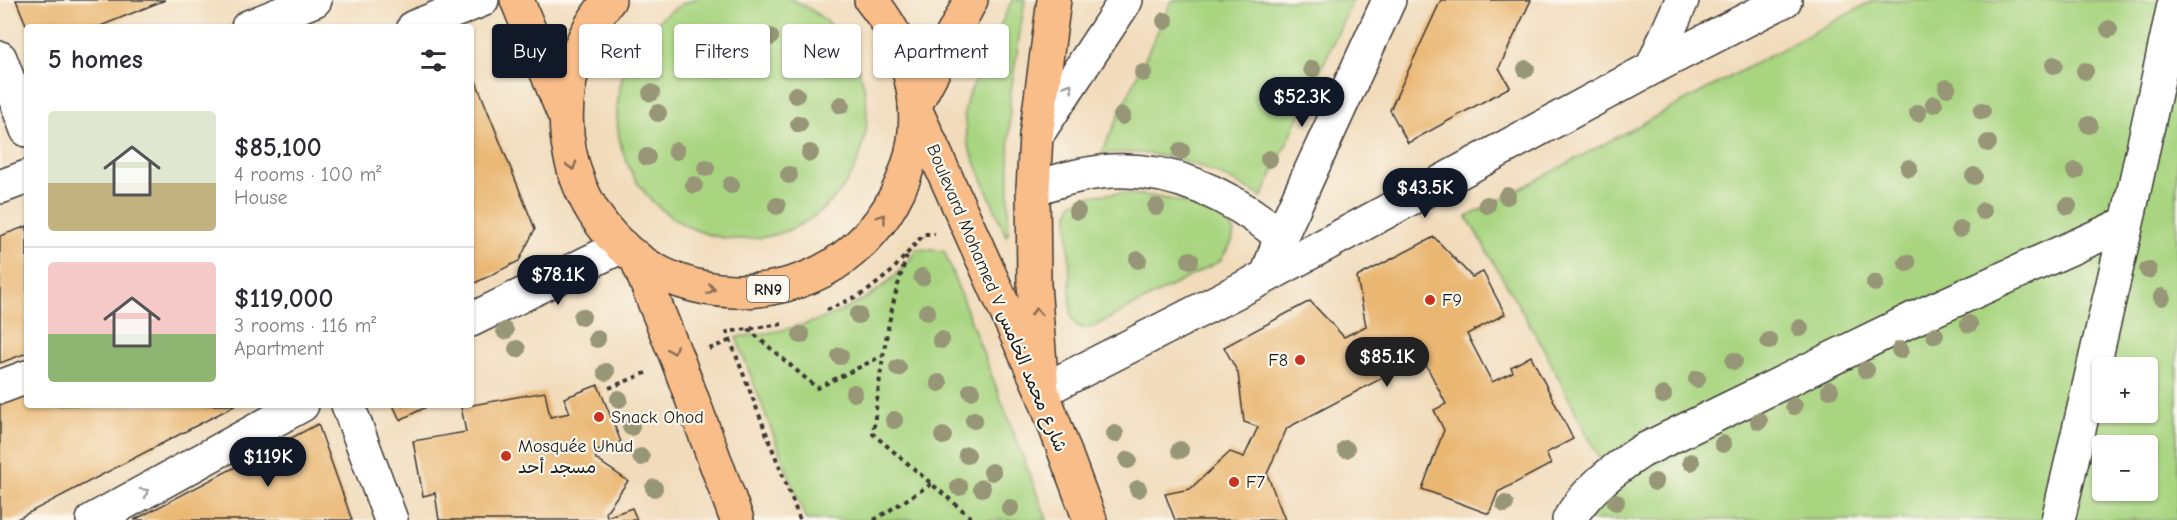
<!DOCTYPE html>
<meta charset="utf-8">
<style>
:root{--surface:#fff;--page:#f7f7f7;--text:#2b2b33;--muted:#7c7c81;--line:#e1e1e2;--accent:#111827}
body{margin:0;font-family:"Comic Neue","Playpen Sans Arabic",sans-serif;background:var(--page);color:var(--text);height:100vh;display:flex;flex-direction:column;font-size:22px;white-space:nowrap}
*{box-sizing:border-box;margin:0}
p{font-size:20px;color:var(--muted)}
.icon{flex:none;width:33px;height:33px;fill:none;stroke:currentColor;stroke-width:2;stroke-linecap:round;stroke-linejoin:round}
.map{position:relative;flex:1;overflow:hidden}
.side{position:absolute;left:24px;top:24px;width:450px;height:384px;display:flex;flex-direction:column;background:var(--surface);border-radius:6px;box-shadow:0 2px 4px #0004}
.side>*{flex:none}
.hud{position:absolute;left:492px;top:24px;width:570px;height:54px;display:flex;gap:12px}
.fabs{position:absolute;left:2092px;top:357px;display:grid;gap:12px}
.fabs a{display:grid;place-items:center;width:66px;height:66px;border-radius:6px;background:var(--surface);box-shadow:0 2px 4px #0004;font-size:30px}
.price{position:absolute;translate:-50% -51px;padding:0 14px;border-radius:21px;background:var(--accent);color:#fff;font-size:20px;line-height:39px;filter:drop-shadow(0 2px 3px #0008)}
.price::after{content:'';position:absolute;left:50%;top:36px;width:18px;height:14px;margin-left:-9px;background:inherit;clip-path:polygon(0 0,100% 0,50% 100%)}
.price.active{background:#222;color:#fff}
ul{padding:0;list-style:none}
li{display:flex;align-items:center;gap:18px;height:150px;padding:0 24px}
li+li{border-top:2px solid var(--line)}
li span{display:grid;place-items:center;flex:none;width:168px;height:120px;border-radius:6px;color:#555}
li>.icon{margin-inline-start:auto}
span .icon{width:72px;height:72px;fill:#fffc;stroke-width:1}
li b{font-size:26px}
h2{display:flex;justify-content:space-between;align-items:center;height:72px;padding:0 24px;font-size:26px}
.chip{padding:0 21px;border-radius:6px;background:var(--surface);box-shadow:0 2px 4px #0004;font-size:21px;line-height:54px}
.chip.active{background:var(--accent);color:#fff}
.map>svg:first-child{display:block}
</style>
<div class="map">
<svg width="2177" height="520" viewBox="0 0 2177 520">
<rect width="100%" height="100%" fill="#fbf7ec"/>
<filter id="ink" filterUnits="userSpaceOnUse"><feTurbulence type="fractalNoise" baseFrequency=".0167" numOctaves="2"/><feDisplacementMap in="SourceGraphic" scale="12" xChannelSelector="R" yChannelSelector="G"/><feConvolveMatrix kernelMatrix="1 2 1 2 8 2 1 2 1" color-interpolation-filters="sRGB"/></filter>
<filter id="wash" filterUnits="userSpaceOnUse"><feTurbulence type="fractalNoise" baseFrequency=".008" numOctaves="4" result="noise"/><feDisplacementMap in="SourceGraphic" scale="24" xChannelSelector="R" yChannelSelector="G"/><feGaussianBlur stdDeviation="1.35" result="paint"/><feColorMatrix in="noise" values="0 0 0 0 0 0 0 0 0 0 0 0 0 0 0 0 0 1.4 0 .05"/><feComposite in="paint" operator="in"/></filter>
<g filter="url(#wash)">
<rect width="100%" height="100%" fill="#f1dbbb"/>
<path fill="#a9d581" stroke="#62784e" stroke-width="1.5" fill-rule="evenodd" d="M617 114a125 125 0 1 1 250 0a125 125 0 1 1-250 0Z
M1012,0H1025L1010,97L1008,233L1006,236L968,145L964,114L967,99Z
M1172,0H1353L1262,197C1211,167 1161,147 1101,154Z
M1874,0H2177V520H1589L1601,462L1544,349L1467,217ZM2103,368H2148V412H2103ZM2103,446H2148V490H2103Z
M1117,193C1151,195 1213,201 1234,232L1232,242L1220,261L1091,328C1079,329 1074,326 1071,315L1068,215L1072,203L1087,196Z
M917,249L944,251L1047,520H806L736,337C801,331 880,308 917,249Z"/>
<g id="blocks">
<path fill="#eab773" d="M16,0H165L98,27H27Z
M1441,0H1531L1499,68L1510,87L1408,143L1390,110Z
M471,69L535,229L519,261L471,285Z
M27,226V353L0,363V236Z
M1434,237L1472,277L1483,272L1505,314L1467,334L1492,382L1513,372L1511,367L1531,356L1573,439L1546,453L1551,464L1498,492L1489,514L1422,489L1444,430L1434,410L1446,404L1422,357L1287,428L1267,474L1285,520H1175L1165,494L1190,489L1230,452L1244,457L1258,427L1244,422L1238,373L1224,347L1310,301L1344,337L1366,326L1357,277Z
M598,385L621,442L595,452L596,459L628,481L606,512L607,517L632,508L637,520H439L435,493L423,496L413,441L466,432L461,407L545,392L550,417L570,413L564,398Z
M27,391V405H236L15,520H0V402Z
M393,405H430L400,420Z
M318,424L352,520H134Z"/>
</g>
</g>
<g filter="url(#ink)">
<use href="#blocks" fill-opacity="0" stroke="#3c3934" stroke-width="1.5"/>
<g fill="none" stroke-linecap="round" stroke-linejoin="round">
<defs>
<path id="minor" d="M248,27L315,0
M414,27L482,0
M0,58L27,130
M1652,68L1682,0
M1036,136L1126,0
M0,187L27,177
M1033,189C1049,184 1065,178 1082,175C1156,159 1224,190 1281,236
M1267,276L1281,236L1389,0
M471,320L622,246
M0,387L27,377
M1042,391L1267,276L1652,68L1785,0
M348,405L391,520
M93,520L302,405
M1569,520C1586,490 1613,470 1642,451L1913,319L2127,223
M2058,520L2127,223L2175,0"/>
<path id="major" d="M517,0L563,112
M609,0C516,113 583,285 733,291C768,292 804,283 833,265C870,241 895,207 908,166C927,108 909,46 871,0
M917,113L1042,391L1090,520
M636,257L678,361L737,520"/>
<path id="highway" d="M915,105L971,0
M1042,391L1034,284L1033,189L1036,136L1054,0"/>
</defs>
<use href="#minor" stroke="#3c3934" stroke-width="36"/>
<use href="#major" stroke="#3c3934" stroke-width="36"/>
<use href="#highway" stroke="#3c3934" stroke-width="36"/>
<path stroke="#3c3934" stroke-width="4" stroke-dasharray="4.5 4.5" stroke-linecap="butt" d="M907,256C887,313 880,374 873,434L974,520
M827,310L866,292L891,272L924,234H935
M782,324L727,332L800,520
M748,329L817,388L882,356
M709,349L731,340
M609,388L646,373
M874,520L933,483"/>
<use href="#minor" stroke="#fff" stroke-width="33"/>
<use href="#major" stroke="#f8bd89" stroke-width="33"/>
<use href="#highway" stroke="#f8bd89" stroke-width="33"/>
</g>
<g fill="#979677">
<circle cx="1165" cy="21" r="9"/>
<circle cx="2109" cy="29" r="9"/>
<circle cx="739" cy="37" r="9"/>
<circle cx="770" cy="37" r="9"/>
<circle cx="653" cy="51" r="9"/>
<circle cx="706" cy="52" r="9"/>
<circle cx="2054" cy="65" r="9"/>
<circle cx="805" cy="66" r="9"/>
<circle cx="1312" cy="69" r="9"/>
<circle cx="1526" cy="69" r="9"/>
<circle cx="2085" cy="71" r="9"/>
<circle cx="1143" cy="73" r="9"/>
<circle cx="1947" cy="88" r="9"/>
<circle cx="651" cy="93" r="9"/>
<circle cx="796" cy="95" r="9"/>
<circle cx="1934" cy="104" r="9"/>
<circle cx="841" cy="105" r="9"/>
<circle cx="1982" cy="111" r="9"/>
<circle cx="658" cy="113" r="9"/>
<circle cx="1918" cy="113" r="9"/>
<circle cx="1122" cy="116" r="9"/>
<circle cx="799" cy="124" r="9"/>
<circle cx="2089" cy="125" r="9"/>
<circle cx="1988" cy="143" r="9"/>
<circle cx="676" cy="151" r="9"/>
<circle cx="1181" cy="151" r="9"/>
<circle cx="810" cy="153" r="9"/>
<circle cx="647" cy="157" r="9"/>
<circle cx="1269" cy="159" r="9"/>
<circle cx="706" cy="168" r="9"/>
<circle cx="1909" cy="168" r="9"/>
<circle cx="2075" cy="171" r="9"/>
<circle cx="789" cy="175" r="9"/>
<circle cx="1974" cy="176" r="9"/>
<circle cx="694" cy="185" r="9"/>
<circle cx="731" cy="185" r="9"/>
<circle cx="1507" cy="196" r="9"/>
<circle cx="1487" cy="205" r="9"/>
<circle cx="777" cy="206" r="9"/>
<circle cx="2068" cy="206" r="9"/>
<circle cx="1156" cy="207" r="9"/>
<circle cx="1077" cy="211" r="9"/>
<circle cx="1983" cy="211" r="9"/>
<circle cx="1960" cy="229" r="9"/>
<circle cx="1138" cy="260" r="9"/>
<circle cx="1190" cy="260" r="9"/>
<circle cx="1907" cy="263" r="9"/>
<circle cx="2148" cy="270" r="9"/>
<circle cx="922" cy="277" r="9"/>
<circle cx="1875" cy="283" r="9"/>
<circle cx="2162" cy="297" r="9"/>
<circle cx="927" cy="312" r="9"/>
<circle cx="858" cy="315" r="9"/>
<circle cx="582" cy="317" r="9"/>
<circle cx="1969" cy="324" r="9"/>
<circle cx="1800" cy="328" r="9"/>
<circle cx="505" cy="331" r="9"/>
<circle cx="801" cy="335" r="9"/>
<circle cx="1935" cy="335" r="9"/>
<circle cx="597" cy="339" r="9"/>
<circle cx="941" cy="340" r="9"/>
<circle cx="1769" cy="341" r="9"/>
<circle cx="517" cy="349" r="9"/>
<circle cx="1900" cy="350" r="9"/>
<circle cx="840" cy="356" r="9"/>
<circle cx="1734" cy="361" r="9"/>
<circle cx="898" cy="368" r="9"/>
<circle cx="1866" cy="370" r="9"/>
<circle cx="606" cy="372" r="9"/>
<circle cx="1697" cy="379" r="9"/>
<circle cx="939" cy="383" r="9"/>
<circle cx="1830" cy="390" r="9"/>
<circle cx="971" cy="391" r="9"/>
<circle cx="854" cy="393" r="9"/>
<circle cx="1663" cy="395" r="9"/>
<circle cx="619" cy="399" r="9"/>
<circle cx="1794" cy="406" r="9"/>
<circle cx="894" cy="420" r="9"/>
<circle cx="974" cy="420" r="9"/>
<circle cx="1759" cy="421" r="9"/>
<circle cx="631" cy="427" r="9"/>
<circle cx="1115" cy="434" r="9"/>
<circle cx="943" cy="436" r="9"/>
<circle cx="1723" cy="444" r="9"/>
<circle cx="1346" cy="449" r="9"/>
<circle cx="1180" cy="450" r="9"/>
<circle cx="967" cy="455" r="9"/>
<circle cx="641" cy="457" r="9"/>
<circle cx="1128" cy="460" r="9"/>
<circle cx="1691" cy="462" r="9"/>
<circle cx="992" cy="472" r="9"/>
<circle cx="1655" cy="482" r="9"/>
<circle cx="959" cy="487" r="9"/>
<circle cx="654" cy="488" r="9"/>
<circle cx="982" cy="488" r="9"/>
<circle cx="1138" cy="489" r="9"/>
<circle cx="1616" cy="502" r="9"/>
<circle cx="1505" cy="504" r="9"/>
<circle cx="1010" cy="508" r="9"/>
</g>
<defs><path id="oneway-chevron" d="M-2-3.5L2.5 0L-2 3.5" fill="none" stroke-width="1.6" stroke-linecap="round" stroke-linejoin="round" transform="scale(1.5)"/></defs>
<g stroke="#999">
<use href="#oneway-chevron" transform="translate(1069 87) rotate(-57)"/>
<use href="#oneway-chevron" transform="translate(145 492) rotate(-29)"/>
</g>
<g stroke="#8a6c52">
<use href="#oneway-chevron" transform="translate(572 166) rotate(73)"/>
<use href="#oneway-chevron" transform="translate(882 218) rotate(-55)"/>
<use href="#oneway-chevron" transform="translate(711 289) rotate(9)"/>
<use href="#oneway-chevron" transform="translate(1036 312) rotate(-94)"/>
<use href="#oneway-chevron" transform="translate(673 350) rotate(68)"/>
</g>
</g>
<g fill="#c8321e" stroke="#fbf7ec" stroke-width="2">
<circle cx="1430" cy="300" r="6"/>
<circle cx="1300" cy="360" r="6"/>
<circle cx="599" cy="417" r="6"/>
<circle cx="506" cy="456" r="6"/>
<circle cx="1234" cy="482" r="6"/>
</g>
<g text-anchor="middle" stroke-width="4.5" stroke-linejoin="round" paint-order="stroke">
<rect fill="#fbf7ec" stroke="#5f5e5a" stroke-width="1.5" x="747" y="276" width="42" height="26" rx="4.5"/>
<g font-size="16" font-weight="bold" fill="#1c1c1c">
<text x="768" y="295">RN9</text>
</g>
<g font-size="18" fill="#1c1c1c" stroke="#fbf7ec">
<text transform="translate(997 298) rotate(67)" y="6">Boulevard Mohamed V شارع محمد الخامس</text>
</g>
<g font-size="18" fill="#1c1c1c" stroke="#fbf7ec" text-anchor="start">
<text x="1442" y="306">F9</text>
<text x="1288" y="366" text-anchor="end">F8</text>
<text x="611" y="423">Snack Ohod</text>
<text x="518" y="452">Mosquée Uhud<tspan x="518" dy="21">مسجد أحد</tspan></text>
<text x="1246" y="488">F7</text>
</g>
</g>
</svg>
<div class="fabs">
<a>+</a>
<a>−</a>
</div>
<b class="price" style="left:1302px;top:128px">$52.3K</b>
<b class="price" style="left:1425px;top:219px">$43.5K</b>
<b class="price" style="left:558px;top:306px">$78.1K</b>
<b class="price active" style="left:1387px;top:388px">$85.1K</b>
<b class="price" style="left:268px;top:488px">$119K</b>
<div class="hud">
<a class="chip active">Buy</a>
<a class="chip">Rent</a>
<a class="chip">Filters</a>
<a class="chip">New</a>
<a class="chip">Apartment</a>
</div>
<section class="side">
<h2>5 homes<svg class="icon" aria-label="filters" viewBox="0 0 24 24"><path d="M4 7h16M4 17h16"/><circle cx="9" cy="7" r="2"/><circle cx="15" cy="17" r="2"/></svg></h2>
<ul>
<li><span style="background:linear-gradient(#dfe7d0 60%,#c2b280 0)"><svg class="icon" aria-label="home" viewBox="0 0 24 24"><path d="M3 11l9-7 9 7M6 9v11h12V9"/></svg></span><div><b>$85,100</b><p>4 rooms · 100 m²</p><p>House</p></div></li>
<li><span style="background:linear-gradient(#f6c9c9 60%,#8fb573 0)"><svg class="icon" aria-label="home" viewBox="0 0 24 24"><path d="M3 11l9-7 9 7M6 9v11h12V9"/></svg></span><div><b>$119,000</b><p>3 rooms · 116 m²</p><p>Apartment</p></div></li>
</ul>
</section>
</div>
